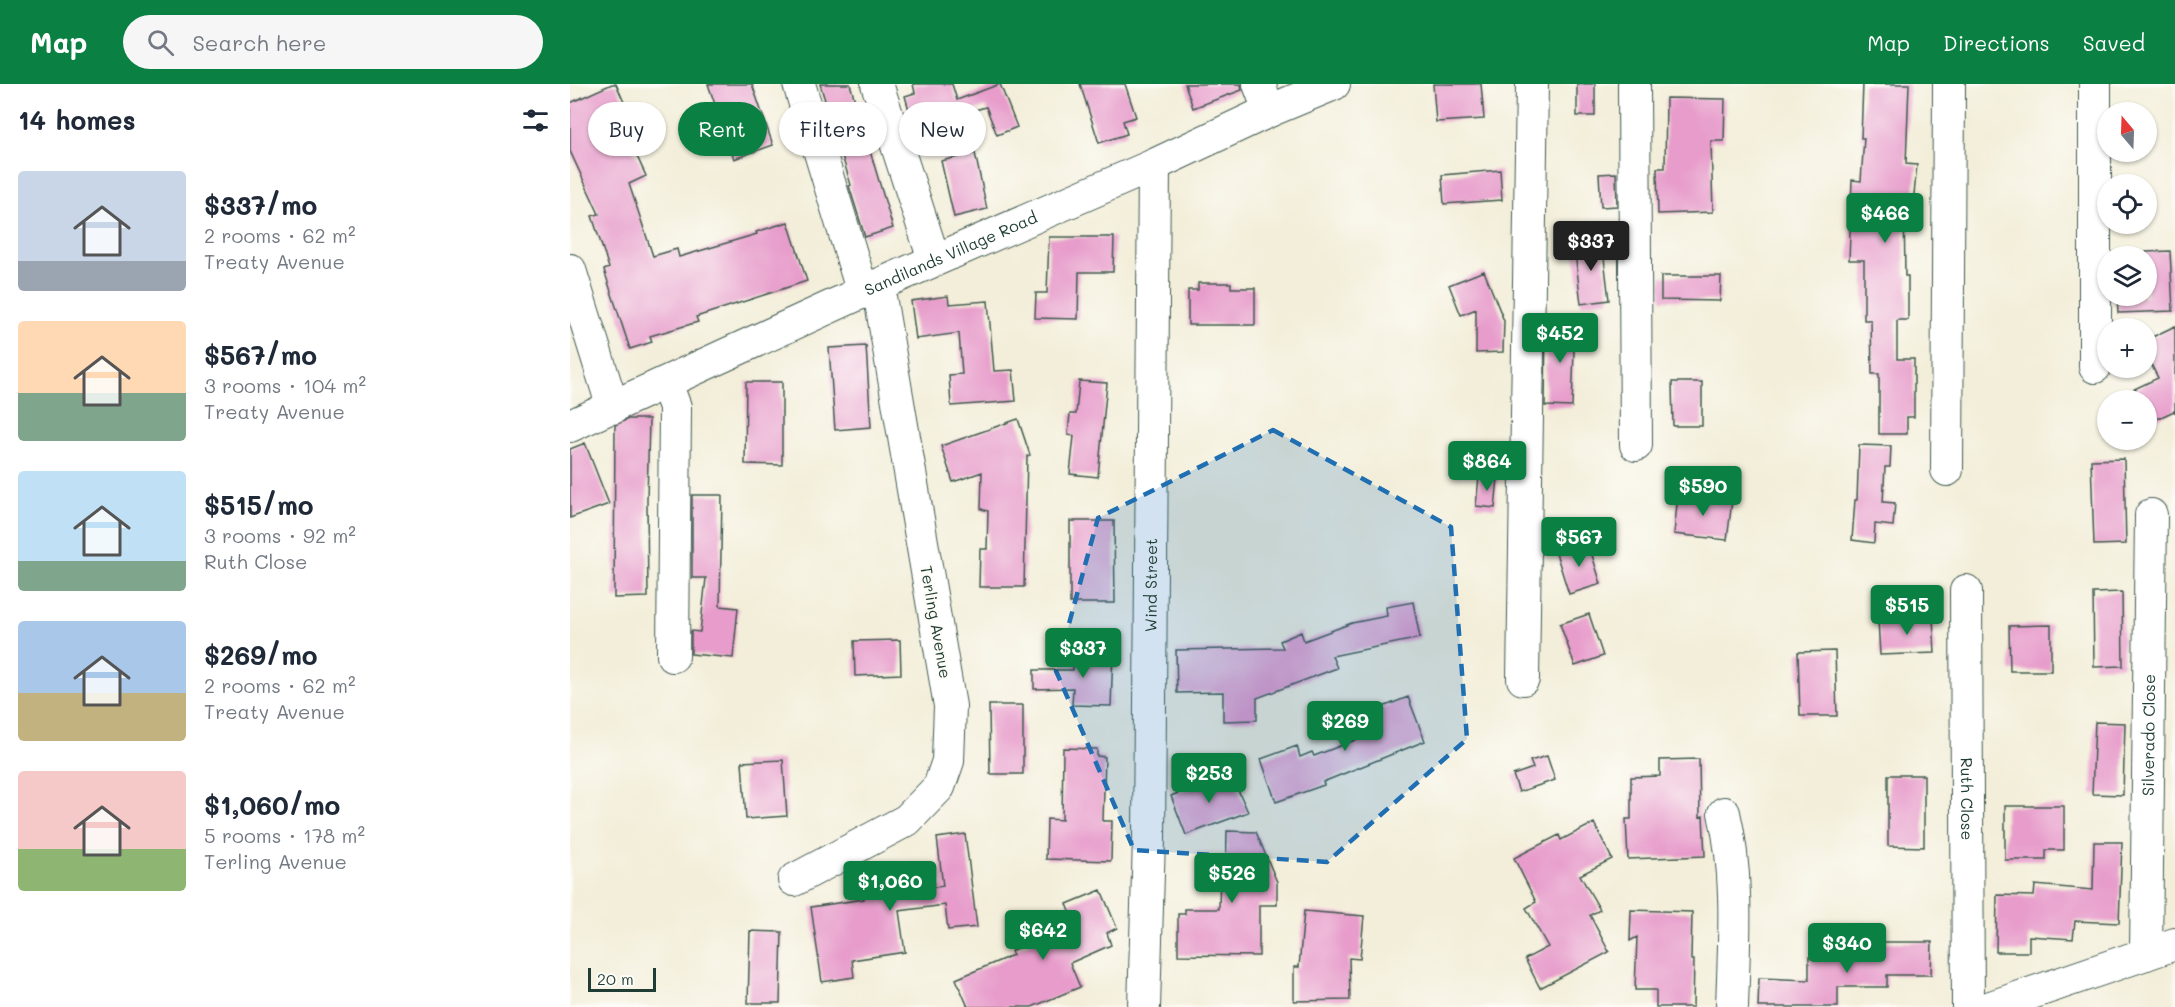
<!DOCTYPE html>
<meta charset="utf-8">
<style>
:root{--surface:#fff;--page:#f6f6f7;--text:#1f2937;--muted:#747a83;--accent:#0b8043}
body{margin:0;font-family:Mali,sans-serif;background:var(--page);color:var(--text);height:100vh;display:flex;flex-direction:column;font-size:22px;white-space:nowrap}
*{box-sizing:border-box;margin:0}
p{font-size:20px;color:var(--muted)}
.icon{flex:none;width:33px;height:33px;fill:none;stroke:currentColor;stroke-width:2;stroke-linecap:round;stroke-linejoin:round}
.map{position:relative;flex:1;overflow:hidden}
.details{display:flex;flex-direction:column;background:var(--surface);width:570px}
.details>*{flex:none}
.guide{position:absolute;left:18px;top:18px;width:570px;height:54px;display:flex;gap:12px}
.needle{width:39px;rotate:341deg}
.buttons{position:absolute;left:1527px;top:18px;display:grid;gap:12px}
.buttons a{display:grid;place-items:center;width:60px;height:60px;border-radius:50%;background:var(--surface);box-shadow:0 2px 4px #0004;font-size:30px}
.scale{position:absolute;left:18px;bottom:15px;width:68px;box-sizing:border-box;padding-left:6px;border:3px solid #1f3d34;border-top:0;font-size:16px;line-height:21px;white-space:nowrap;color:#1f3d34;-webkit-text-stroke:4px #fdfcf7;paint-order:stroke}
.price{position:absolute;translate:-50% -51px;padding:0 14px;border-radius:6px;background:var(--accent);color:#fff;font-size:20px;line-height:39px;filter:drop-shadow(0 2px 3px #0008)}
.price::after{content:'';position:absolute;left:50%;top:36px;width:18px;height:14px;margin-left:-9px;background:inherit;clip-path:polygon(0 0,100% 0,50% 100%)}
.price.selected{background:#222;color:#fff}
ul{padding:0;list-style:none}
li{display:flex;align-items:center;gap:18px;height:150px;padding:0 18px}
li span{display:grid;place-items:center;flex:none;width:168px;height:120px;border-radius:6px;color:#555}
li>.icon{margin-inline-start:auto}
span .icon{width:72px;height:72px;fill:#fffc;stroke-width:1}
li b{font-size:26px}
h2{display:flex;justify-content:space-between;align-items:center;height:72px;padding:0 18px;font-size:26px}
.chip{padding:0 21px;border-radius:27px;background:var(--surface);box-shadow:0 2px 4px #0004;font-size:21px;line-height:54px}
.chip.selected{background:var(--accent);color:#fff}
header{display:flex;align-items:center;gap:36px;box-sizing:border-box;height:84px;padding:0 30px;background:var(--accent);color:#fff}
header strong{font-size:28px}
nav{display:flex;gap:33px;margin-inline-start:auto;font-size:21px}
.search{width:420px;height:54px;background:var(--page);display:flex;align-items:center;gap:15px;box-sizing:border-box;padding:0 21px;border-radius:33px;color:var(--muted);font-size:22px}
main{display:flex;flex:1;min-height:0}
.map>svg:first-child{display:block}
</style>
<header>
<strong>Map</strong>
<div class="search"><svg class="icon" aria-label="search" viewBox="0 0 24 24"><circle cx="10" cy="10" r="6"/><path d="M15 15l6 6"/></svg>Search here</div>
<nav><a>Map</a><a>Directions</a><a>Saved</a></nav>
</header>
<main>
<section class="details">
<h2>14 homes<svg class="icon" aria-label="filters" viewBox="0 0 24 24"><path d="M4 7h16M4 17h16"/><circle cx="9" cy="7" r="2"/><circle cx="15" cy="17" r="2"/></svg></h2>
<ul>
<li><span style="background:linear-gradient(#c9d6e8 75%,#9aa5b1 0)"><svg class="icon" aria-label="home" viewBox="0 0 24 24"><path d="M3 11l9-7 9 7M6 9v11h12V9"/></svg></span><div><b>$337/mo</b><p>2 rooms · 62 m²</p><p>Treaty Avenue</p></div></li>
<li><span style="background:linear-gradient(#ffd9b3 60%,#7fa58c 0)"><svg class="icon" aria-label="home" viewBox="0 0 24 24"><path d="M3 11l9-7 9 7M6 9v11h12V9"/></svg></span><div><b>$567/mo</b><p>3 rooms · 104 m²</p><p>Treaty Avenue</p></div></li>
<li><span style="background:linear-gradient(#bfe0f5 75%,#7fa58c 0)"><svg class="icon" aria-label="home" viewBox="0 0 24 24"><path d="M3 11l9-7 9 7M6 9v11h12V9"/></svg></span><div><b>$515/mo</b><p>3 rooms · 92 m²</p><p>Ruth Close</p></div></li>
<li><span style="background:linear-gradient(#a9c7e8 60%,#c2b280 0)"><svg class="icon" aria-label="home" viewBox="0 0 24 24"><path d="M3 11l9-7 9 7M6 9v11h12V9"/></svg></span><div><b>$269/mo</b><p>2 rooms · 62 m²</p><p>Treaty Avenue</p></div></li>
<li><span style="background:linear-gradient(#f6c9c9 65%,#8fb573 0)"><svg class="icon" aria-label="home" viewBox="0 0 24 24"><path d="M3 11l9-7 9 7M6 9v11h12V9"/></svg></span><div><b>$1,060/mo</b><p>5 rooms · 178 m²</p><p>Terling Avenue</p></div></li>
</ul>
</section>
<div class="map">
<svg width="1605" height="923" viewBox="0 0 1605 923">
<rect width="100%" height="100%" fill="#fdfcf7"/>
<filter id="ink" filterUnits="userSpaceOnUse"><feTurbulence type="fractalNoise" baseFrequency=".0167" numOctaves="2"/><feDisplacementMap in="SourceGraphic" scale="12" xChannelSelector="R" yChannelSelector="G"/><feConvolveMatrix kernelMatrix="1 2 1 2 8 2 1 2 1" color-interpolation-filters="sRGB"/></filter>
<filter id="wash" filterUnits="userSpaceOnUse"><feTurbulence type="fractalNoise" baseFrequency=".008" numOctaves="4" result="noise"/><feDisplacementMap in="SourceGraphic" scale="24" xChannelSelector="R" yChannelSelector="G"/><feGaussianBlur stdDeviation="1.35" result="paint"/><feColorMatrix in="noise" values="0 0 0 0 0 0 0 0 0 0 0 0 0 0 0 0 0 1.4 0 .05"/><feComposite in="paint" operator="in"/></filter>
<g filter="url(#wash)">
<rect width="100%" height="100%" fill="#f3eed9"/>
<g id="blocks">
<path fill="#e79ccb" d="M42,0H46L57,25L47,29L76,92L59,100L83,172L107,165L109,173L187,150L186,148L218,138L237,197L126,233L128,238L80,252L82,258L60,265L34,186L39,184L22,132L29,130L0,67V19Z
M138,0H182L203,61L164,75Z
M250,0H280L323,144L295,153L279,102L281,101Z
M343,0H382L387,16L430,0L447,43L427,51L416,23L344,43L335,12L345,9Z
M510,0H555L566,33L553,37L557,50L529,59Z
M615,0H671L672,6L623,24Z
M863,0H911L914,35L866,38Z
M1007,0H1025V32H1007Z
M1293,0H1339L1336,80L1347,81L1343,120H1334L1335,192H1338V236H1327V275H1344V333H1337V350H1309V290H1302L1301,236H1294V176H1279L1282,96L1291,97L1294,54H1291Z
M1096,14L1155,15L1154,57H1141L1143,128L1088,130L1087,84H1095Z
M405,69L417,125L384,133L371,77Z
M930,86L932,116L874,120L872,91Z
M1046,89L1047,122L1031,123L1029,90Z
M479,153H544L543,188H509L508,235L465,234L466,209H477Z
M1032,157L1039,216L1011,220L1004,160Z
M1600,167L1603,227L1548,229L1547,212H1576V168Z
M914,187L934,237L933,268L906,269V225L891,231L879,201Z
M1091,192H1151L1150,217L1091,216Z
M628,199H661V204H685V241H618V206H628Z
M378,212L379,220L418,217L424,287L443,286L446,317L381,322L379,291L392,290L389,249L346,255L341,217Z
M976,238L1005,239L1002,323L975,322Z
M1605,242V329L1604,327L1576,340V316H1541L1588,294L1576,270V256Z
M296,262L301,343L265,346L259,264Z
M509,297L537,299L528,393L500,390L504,352L498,351L500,330H506Z
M176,298H212V381L175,380Z
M1102,298H1132V342H1103Z
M58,335H79L77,417L78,513L44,514L45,341Z
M448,335L460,371L457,372L454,503H409L410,465H417L418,427L411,425L412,388L383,398L371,362Z
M15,359L39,420L0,434V365Z
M1289,361L1321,362L1320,383H1315L1313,418L1325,419L1323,442L1305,440L1304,459L1282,456L1285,416H1287Z
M1554,375L1556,460L1524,461L1521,376Z
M909,393L928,394L925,424L906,422Z
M1108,410L1162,417L1157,456L1104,450Z
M122,411H152L150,522L168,524L163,574L121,570V547L130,548L136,494H122Z
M500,437H544L545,519H500Z
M1018,458L1031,500L999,510L986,469Z
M1552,508L1553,582L1524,583L1523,509Z
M843,518L850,554L762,572L767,584L687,614V636L653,637V608L607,609L606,566L713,564L710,557L731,548L734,557L782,539L817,532L816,523Z
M1019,530L1033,572L1005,582L990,540Z
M1363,534L1365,569L1310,571L1308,536Z
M1481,541V587H1440L1439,542Z
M330,556L331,590L285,592L284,557Z
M504,567L543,568L541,622L502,621L503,604L464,605V586H503Z
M1265,567L1267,632H1230L1228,568Z
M838,613L855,657L753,698L754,701L706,718L691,675L727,662L730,673L742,668L744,672L793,653L785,634Z
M419,621H453V690H420Z
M1525,638L1555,639L1553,711L1522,710Z
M493,664L527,665V672L535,673L533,737H542L541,777L476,775L477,735L492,736Z
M977,672L985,696L949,708L943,691L963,684L960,677Z
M1129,675L1130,733L1133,732L1135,772L1058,775L1056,735H1061V693L1090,692V676Z
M213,676L217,732L176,735L172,678Z
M660,688L678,728L616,751L601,712Z
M1318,691H1354V763L1318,762Z
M1435,722H1494V766H1476V776H1435Z
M1024,739L1042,775L1010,791L1030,826L1020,831L1039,868L970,904L955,875L978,863L956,824L966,818L944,774L989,751L991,756Z
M657,747L686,748L707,798V821H689V872L608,871V830H615V825H649L650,789H656Z
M395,750L407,843L378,846L375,821L329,827L335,868L282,876L284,893L252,898L241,823L294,815L290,788L323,783L327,808L373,802L367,754Z
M1524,758H1552L1549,839L1505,837L1503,855L1459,852V868H1426L1427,811L1464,812L1465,801L1523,806Z
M531,806L547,844L537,849L541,861L500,879L510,903L462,923H398L386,895L443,871L441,867L496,843L494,838L503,835L497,820Z
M1061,826L1122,828L1121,876H1124L1123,923H1086V906H1065L1067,853L1060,857Z
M734,827L794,832L790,875L779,874L780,916L724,917V883H729Z
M180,847L212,848L210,919H178Z
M1287,858H1362L1361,891H1317V903H1268V923H1188L1189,894L1239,896V873H1287Z"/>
</g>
</g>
<g filter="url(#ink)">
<use href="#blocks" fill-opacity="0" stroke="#3f584d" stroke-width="1.5"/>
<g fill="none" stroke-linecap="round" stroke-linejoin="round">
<defs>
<g id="minor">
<path d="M229,0L293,209"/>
<path d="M307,0L364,176"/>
<path d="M689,0L699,27"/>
<path d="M1064,0L1066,361"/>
<path d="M0,186L43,324"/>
<path d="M1525,283V0"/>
<path d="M96,299L105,323L103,572"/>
<path id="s1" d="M0,342L308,201L584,81L699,27L764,0"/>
<path d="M1377,386L1379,0"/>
<path id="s2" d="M1396,507L1398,923"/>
<path d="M953,595L962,0"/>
<path d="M1154,729C1169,792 1164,859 1162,923"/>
<path d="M224,796L337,736L369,703L378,677L380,622L308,201"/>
<path id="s3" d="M1576,870L1581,431"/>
<path id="s4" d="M574,923L579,755L584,81"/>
<path d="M1421,923L1605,860"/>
</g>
</defs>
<use href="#minor" stroke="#3f584d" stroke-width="34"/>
<use href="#minor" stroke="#fff" stroke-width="32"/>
</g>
</g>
<path fill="#1f6fb2" fill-opacity="0.2" stroke="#1f6fb2" stroke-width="4.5" stroke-dasharray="12 8" stroke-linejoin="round" d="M703,346L881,443L897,655L757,778L564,766L486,587L528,434Z"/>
<g text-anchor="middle" stroke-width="4.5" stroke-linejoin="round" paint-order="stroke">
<g font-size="16" fill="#1f3d34" stroke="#fdfcf7">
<text dy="6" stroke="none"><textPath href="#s1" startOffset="418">Sandilands Village Road</textPath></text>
<text dy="6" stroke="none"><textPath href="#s4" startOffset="422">Wind Street</textPath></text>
<text transform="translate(366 538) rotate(80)" y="6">Terling Avenue</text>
<text dy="6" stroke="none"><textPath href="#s3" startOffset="219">Silverado Close</textPath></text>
<text dy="6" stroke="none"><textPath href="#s2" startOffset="208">Ruth Close</textPath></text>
</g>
</g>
</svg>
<div class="buttons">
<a><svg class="needle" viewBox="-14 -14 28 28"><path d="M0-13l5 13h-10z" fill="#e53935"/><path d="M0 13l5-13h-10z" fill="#747a83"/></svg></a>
<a><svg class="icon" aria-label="locate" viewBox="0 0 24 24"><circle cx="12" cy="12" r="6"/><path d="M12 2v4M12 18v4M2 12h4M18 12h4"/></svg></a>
<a><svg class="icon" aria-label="layers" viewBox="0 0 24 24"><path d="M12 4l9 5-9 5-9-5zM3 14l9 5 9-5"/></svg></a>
<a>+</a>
<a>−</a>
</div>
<div class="scale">20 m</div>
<b class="price" style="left:1315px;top:160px">$466</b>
<b class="price selected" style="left:1021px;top:188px">$337</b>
<b class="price" style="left:990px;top:280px">$452</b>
<b class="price" style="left:917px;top:408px">$864</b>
<b class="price" style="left:1133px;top:433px">$590</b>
<b class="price" style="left:1009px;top:484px">$567</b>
<b class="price" style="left:1337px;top:552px">$515</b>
<b class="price" style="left:513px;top:595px">$337</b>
<b class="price" style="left:775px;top:668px">$269</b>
<b class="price" style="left:639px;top:720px">$253</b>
<b class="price" style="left:662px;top:820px">$526</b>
<b class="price" style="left:320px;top:828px">$1,060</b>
<b class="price" style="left:473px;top:877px">$642</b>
<b class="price" style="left:1277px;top:890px">$340</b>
<div class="guide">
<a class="chip">Buy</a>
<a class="chip selected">Rent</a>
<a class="chip">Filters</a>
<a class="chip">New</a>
</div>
</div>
</main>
